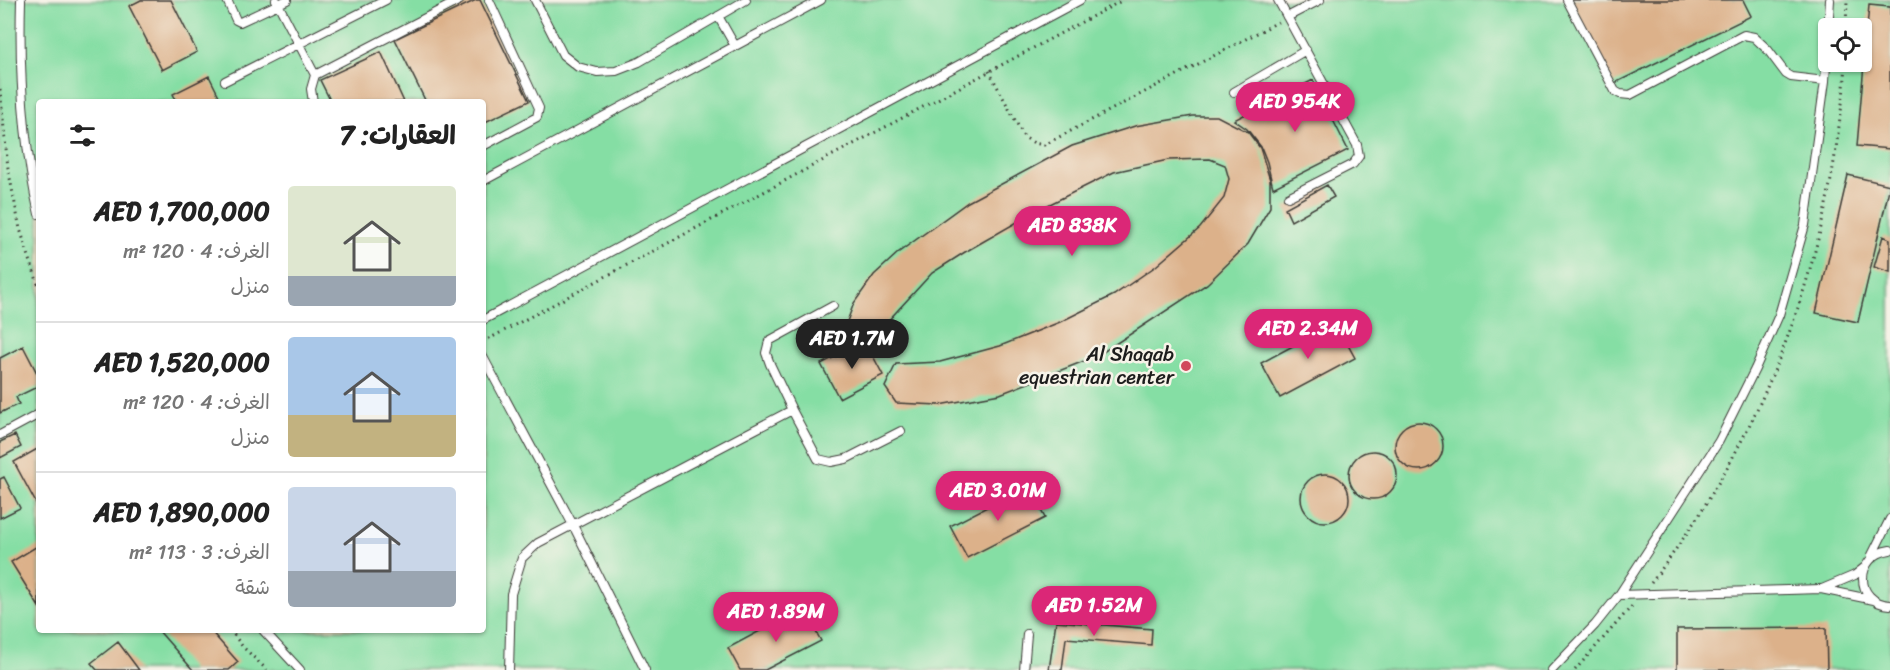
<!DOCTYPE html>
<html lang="ar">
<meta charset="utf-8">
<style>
:root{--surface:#fff;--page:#f2f2f2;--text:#222;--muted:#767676;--line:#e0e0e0;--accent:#db2777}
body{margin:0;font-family:Sriracha,"Playpen Sans Arabic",sans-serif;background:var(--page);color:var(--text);direction:rtl;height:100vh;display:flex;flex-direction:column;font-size:22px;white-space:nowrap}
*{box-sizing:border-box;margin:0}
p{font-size:20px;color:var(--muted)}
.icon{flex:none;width:33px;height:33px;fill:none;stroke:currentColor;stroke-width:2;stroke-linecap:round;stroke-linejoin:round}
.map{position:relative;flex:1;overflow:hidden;direction:ltr}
.side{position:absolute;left:36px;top:99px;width:450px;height:534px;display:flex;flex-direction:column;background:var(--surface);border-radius:6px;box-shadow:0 2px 4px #0004;direction:rtl}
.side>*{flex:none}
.tools{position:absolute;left:1818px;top:18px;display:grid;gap:12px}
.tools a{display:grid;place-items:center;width:54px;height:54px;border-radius:6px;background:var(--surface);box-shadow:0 2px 4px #0004;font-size:30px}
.price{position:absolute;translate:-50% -51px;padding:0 14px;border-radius:21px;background:var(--accent);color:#fff;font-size:20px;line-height:39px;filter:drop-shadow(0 2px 3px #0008)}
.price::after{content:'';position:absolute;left:50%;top:36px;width:18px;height:14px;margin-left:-9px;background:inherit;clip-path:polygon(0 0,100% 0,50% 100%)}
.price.selected{background:#222;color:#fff}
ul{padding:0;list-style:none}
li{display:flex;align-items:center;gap:18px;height:150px;padding:0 30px}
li+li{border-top:2px solid var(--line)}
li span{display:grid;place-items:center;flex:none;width:168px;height:120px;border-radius:6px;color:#555}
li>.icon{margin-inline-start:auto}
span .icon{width:72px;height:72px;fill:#fffc;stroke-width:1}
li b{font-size:26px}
h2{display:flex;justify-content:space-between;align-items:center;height:72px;padding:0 30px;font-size:26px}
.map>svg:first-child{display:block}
</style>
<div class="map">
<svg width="1890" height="670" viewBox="0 0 1890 670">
<rect width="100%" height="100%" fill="#f7f3e8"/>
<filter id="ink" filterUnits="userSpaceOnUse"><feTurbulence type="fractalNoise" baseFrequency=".0167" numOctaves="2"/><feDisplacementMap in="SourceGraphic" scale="12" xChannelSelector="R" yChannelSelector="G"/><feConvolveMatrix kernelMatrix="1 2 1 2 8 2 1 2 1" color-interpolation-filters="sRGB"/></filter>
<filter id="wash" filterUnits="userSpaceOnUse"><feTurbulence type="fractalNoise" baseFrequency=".008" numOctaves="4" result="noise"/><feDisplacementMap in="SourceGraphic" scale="24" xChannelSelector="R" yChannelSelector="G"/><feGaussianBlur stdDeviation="1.35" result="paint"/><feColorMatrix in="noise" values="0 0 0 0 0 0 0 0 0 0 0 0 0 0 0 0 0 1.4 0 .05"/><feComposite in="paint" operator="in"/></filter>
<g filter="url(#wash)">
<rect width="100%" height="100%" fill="#eee3c6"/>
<path fill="#85dea4" stroke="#507d60" stroke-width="1.5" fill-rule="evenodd" d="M0,0H1890V670H0ZM1828,28H1862V62H1828ZM39,102H483V630H39Z"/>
<g id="blocks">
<path fill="#dcb18a" d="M141,0H171L197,52L162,70L129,6Z
M476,0H480L529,101L483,123V102H426L395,39Z
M1571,0H1743L1751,16L1613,84Z
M1869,5L1890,7V149L1857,146Z
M381,52L404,102H331L320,80Z
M209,76L222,102H177L173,94Z
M1313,80L1348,150L1273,188L1267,162L1261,147L1247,129L1234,120Z
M1193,116H1217L1248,132L1260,148L1270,180V207L1248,244L1207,284L1097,356L1000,394L939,405L896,403L885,387L896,364L940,362L1000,346L1060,322L1114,295L1156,266L1200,228L1224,198L1229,179L1225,165L1210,159L1168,160L1114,172L1042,208L965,252L932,273L887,322L882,338L843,332L854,303L874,275L899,252L968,202L1072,146L1135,126Z
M1848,175L1890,185L1858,322L1816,313Z
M1327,185L1334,197L1291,221L1285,208Z
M1883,236L1890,239V272L1874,267Z
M1336,323L1355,358L1280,398L1261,363Z
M865,341L883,375L839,398L821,364Z
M23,346L39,377V386L16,397L19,404L0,413V358Z
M1395 446a24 24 0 1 1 48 0a24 24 0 1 1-48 0Z
M15,435L21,447L0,458V442Z
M39,448V501L36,503L14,462Z
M1349 475a24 24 0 1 1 48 0a24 24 0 1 1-48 0Z
M1301 498a24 24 0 1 1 48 0a24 24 0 1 1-48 0Z
M4,477L20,508L0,518V479Z
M1028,486L1045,518L967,558L950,526Z
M39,545V607L11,562Z
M803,608L821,641L765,670H740L728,648Z
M1056,621L1152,629L1151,645L1066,638L1062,670H1049Z
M1826,628L1827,670H1677V629Z
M158,630H210L238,662L229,670H193Z
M118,642L139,670H97L91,663Z"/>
</g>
</g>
<g filter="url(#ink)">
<use href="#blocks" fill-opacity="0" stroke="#3c3a36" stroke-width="1.5"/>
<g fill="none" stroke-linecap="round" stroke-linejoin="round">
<defs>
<path id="service" d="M21,0C19,71 23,144 39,214
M227,0L236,20L240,22L287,0
M276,0L315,75L311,89L313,102
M535,0L563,55L578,67L597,72L616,71L639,62L746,0
M1278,0L1357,145L1359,156L1353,164L1288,197
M1567,0L1615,91L1620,94L1630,95L1744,35L1754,37L1768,50L1786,74L1791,77L1825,81
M718,16L735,46
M1287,17L1320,0
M315,75L460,0
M225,81L386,0
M1234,92L1306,50
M483,146L537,117L539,108L489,0
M483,181L821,0
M833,306L769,341L766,353L770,364L792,410L818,459L831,462L846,459L901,431
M483,320L1080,0
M483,357L573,525L645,670
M0,435L39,414
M1890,550C1854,555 1854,603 1890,605
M1872,555L1890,519
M1822,589L1855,575L1865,567
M1619,595L1719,441L1755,369L1779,315L1805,225L1825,81L1830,0
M263,630L300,670
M509,670L511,594L522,558L538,543L792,410
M1024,670L1027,634
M1552,670L1595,625L1619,595L1821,589L1874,600"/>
</defs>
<use href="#service" stroke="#3c3a36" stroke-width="10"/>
<path stroke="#3c3a36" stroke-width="3" stroke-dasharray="1.5 4.5" stroke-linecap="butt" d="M1846,28L1847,0
M989,71L1024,137L1034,143L1044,145L1278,22
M0,89L8,168L20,229L39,287
M483,342L1123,0
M1651,583C1751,453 1817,297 1838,134C1841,110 1845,86 1846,62
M230,630L243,647L267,670
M1575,670L1632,606"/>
<use href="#service" stroke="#fff" stroke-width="8"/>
</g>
</g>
<circle fill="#d1495b" stroke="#f7f3e8" stroke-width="2" cx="1186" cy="366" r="6"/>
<g text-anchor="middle" stroke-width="5" stroke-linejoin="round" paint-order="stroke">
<g font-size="20" fill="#1c1c1c" stroke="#f7f3e8" text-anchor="end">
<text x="1174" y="361">Al Shaqab<tspan x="1174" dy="23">equestrian center</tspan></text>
</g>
</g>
</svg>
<div class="tools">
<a><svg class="icon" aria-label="locate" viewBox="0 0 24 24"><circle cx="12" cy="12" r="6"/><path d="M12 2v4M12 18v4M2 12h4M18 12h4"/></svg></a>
</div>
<b class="price" style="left:1295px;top:133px">AED 954K</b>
<b class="price" style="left:1072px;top:257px">AED 838K</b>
<b class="price" style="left:1308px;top:360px">AED 2.34M</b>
<b class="price selected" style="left:852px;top:370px">AED 1.7M</b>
<b class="price" style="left:998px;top:522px">AED 3.01M</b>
<b class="price" style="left:1094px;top:637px">AED 1.52M</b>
<b class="price" style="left:776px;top:643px">AED 1.89M</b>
<section class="side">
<h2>العقارات: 7<svg class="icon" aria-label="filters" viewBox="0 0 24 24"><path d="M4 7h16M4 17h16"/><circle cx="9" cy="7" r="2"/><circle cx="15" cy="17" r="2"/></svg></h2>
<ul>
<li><span style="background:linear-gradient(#dfe7d0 75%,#9aa5b1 0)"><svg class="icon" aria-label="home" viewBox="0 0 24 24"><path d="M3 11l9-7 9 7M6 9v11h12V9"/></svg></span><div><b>AED 1,700,000</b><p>الغرف: 4 · 120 m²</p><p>منزل</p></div></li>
<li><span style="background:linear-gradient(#a9c7e8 65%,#c2b280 0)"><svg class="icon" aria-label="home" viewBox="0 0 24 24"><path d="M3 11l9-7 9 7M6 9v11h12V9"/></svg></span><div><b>AED 1,520,000</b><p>الغرف: 4 · 120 m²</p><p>منزل</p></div></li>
<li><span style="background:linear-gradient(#c9d6e8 70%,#9aa5b1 0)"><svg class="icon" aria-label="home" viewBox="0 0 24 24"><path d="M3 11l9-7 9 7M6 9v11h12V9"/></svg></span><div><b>AED 1,890,000</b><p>الغرف: 3 · 113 m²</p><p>شقة</p></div></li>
</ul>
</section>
</div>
